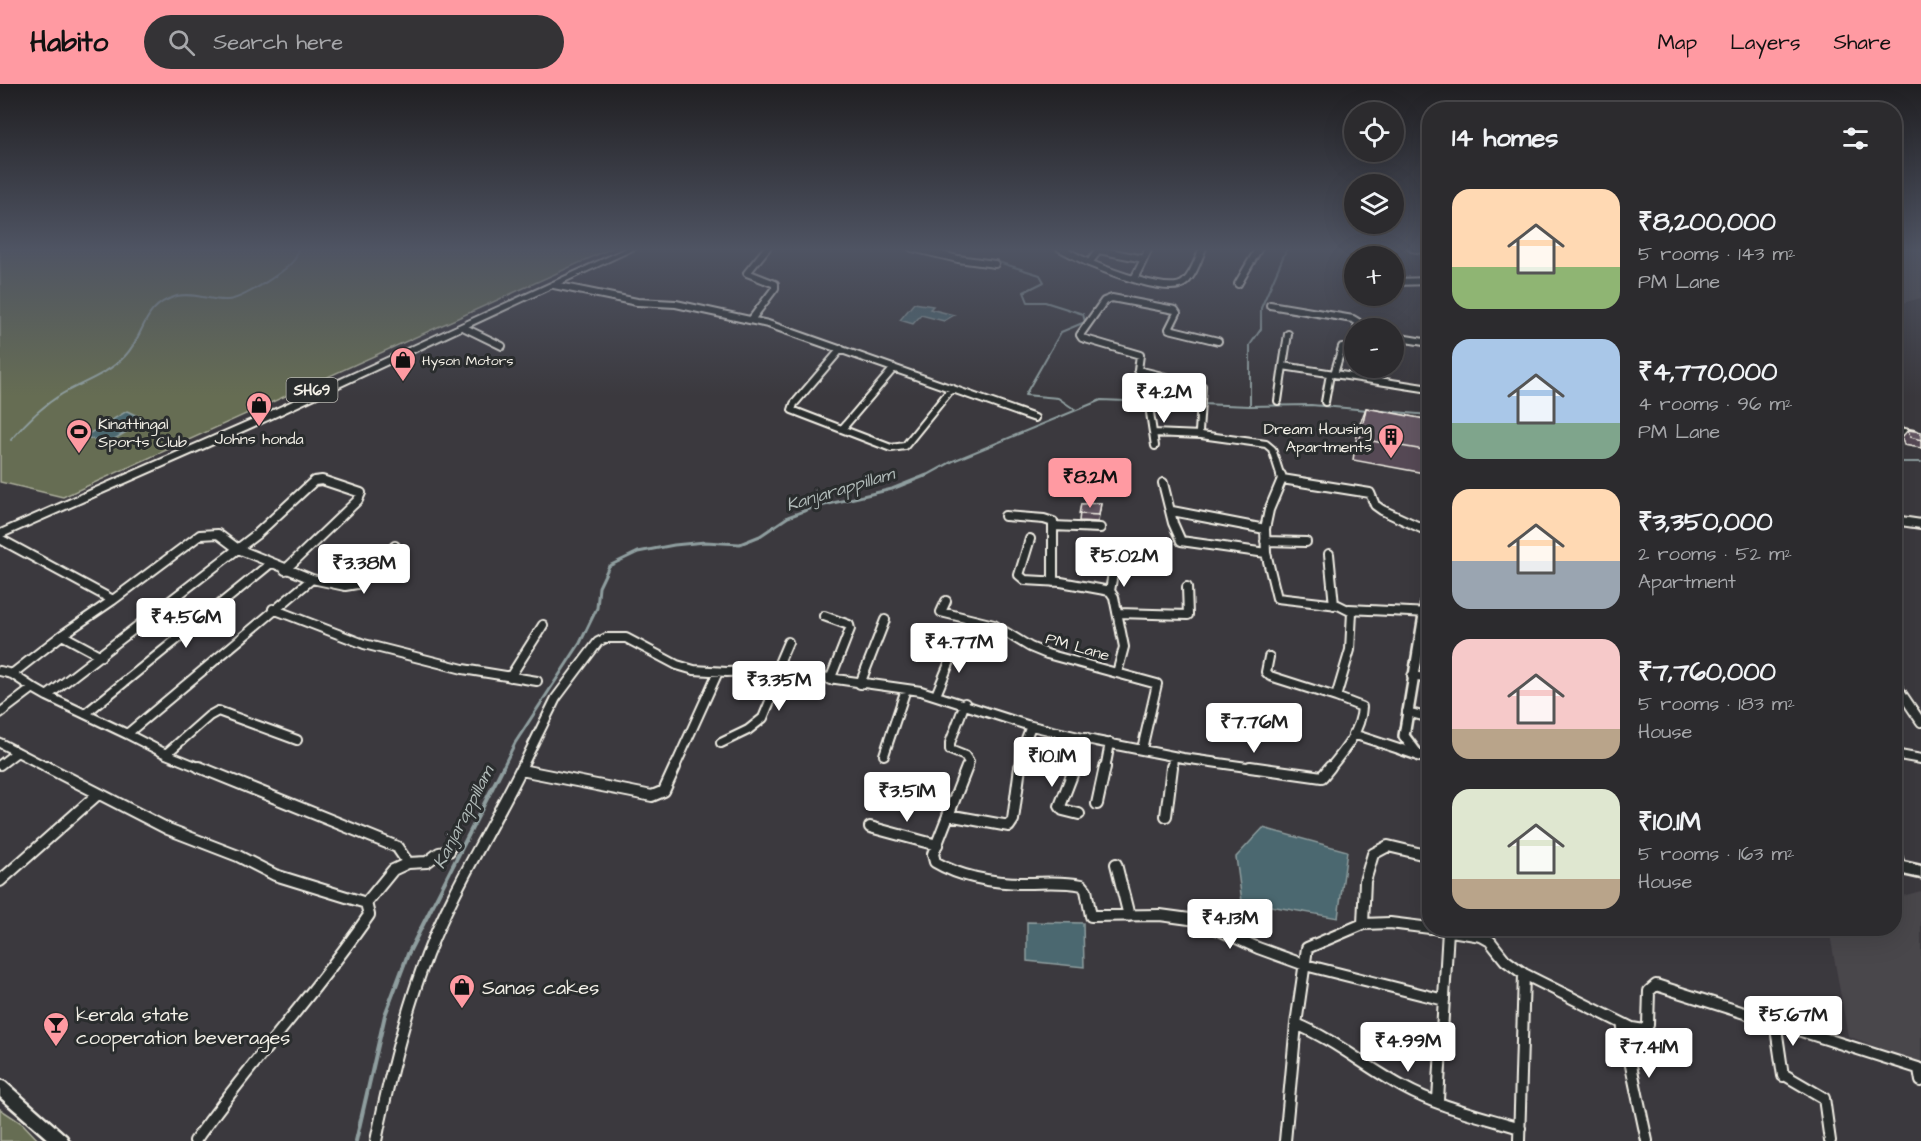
<!DOCTYPE html>
<meta charset="utf-8">
<style>
:root{--surface:#2c2b2e;--page:#343336;--text:#f1f3f6;--muted:#a6a7aa;--line:#48474a;--accent:#ff9aa2}
body{margin:0;font-family:"Architects Daughter",sans-serif;background:var(--page);color:var(--text);height:100vh;display:flex;flex-direction:column;font-size:22px;white-space:nowrap}
*{box-sizing:border-box;margin:0}
p{font-size:20px;color:var(--muted)}
.icon{flex:none;width:33px;height:33px;fill:none;stroke:currentColor;stroke-width:2;stroke-linecap:round;stroke-linejoin:round}
.map{position:relative;flex:1;overflow:hidden}
.drawer{position:absolute;left:1422px;top:18px;width:480px;height:834px;display:flex;flex-direction:column;background:var(--surface);border-radius:24px;box-shadow:0 6px 24px #0002,0 0 0 2px var(--line)}
.drawer>*{flex:none}
.buttons{position:absolute;left:1344px;top:18px;display:grid;gap:12px}
.buttons a{display:grid;place-items:center;width:60px;height:60px;border-radius:50%;background:var(--surface);box-shadow:0 6px 24px #0002,0 0 0 2px var(--line);font-size:30px}
.price{position:absolute;translate:-50% -51px;padding:0 14px;border-radius:6px;background:#fff;color:#222;font-size:20px;line-height:39px;filter:drop-shadow(0 2px 3px #0008)}
.price::after{content:'';position:absolute;left:50%;top:36px;width:18px;height:14px;margin-left:-9px;background:inherit;clip-path:polygon(0 0,100% 0,50% 100%)}
.price.current{background:var(--accent);color:#111}
ul{padding:0;list-style:none}
li{display:flex;align-items:center;gap:18px;height:150px;padding:0 30px}
li span{display:grid;place-items:center;flex:none;width:168px;height:120px;border-radius:18px;color:#555}
li>.icon{margin-inline-start:auto}
span .icon{width:72px;height:72px;fill:#fffc;stroke-width:1}
li b{font-size:26px}
h2{display:flex;justify-content:space-between;align-items:center;height:72px;padding:0 30px;font-size:26px}
header{display:flex;align-items:center;gap:36px;box-sizing:border-box;height:84px;padding:0 30px;background:var(--accent);color:#111}
header strong{font-size:28px}
nav{display:flex;gap:33px;margin-inline-start:auto;font-size:21px}
.search{width:420px;height:54px;background:var(--page);display:flex;align-items:center;gap:15px;box-sizing:border-box;padding:0 21px;border-radius:33px;color:var(--muted);font-size:22px}
.map>svg:first-child{display:block}
</style>
<header>
<strong>Habito</strong>
<div class="search"><svg class="icon" aria-label="search" viewBox="0 0 24 24"><circle cx="10" cy="10" r="6"/><path d="M15 15l6 6"/></svg>Search here</div>
<nav><a>Map</a><a>Layers</a><a>Share</a></nav>
</header>
<div class="map">
<svg width="1921" height="1057" viewBox="0 0 1921 1057">
<rect width="100%" height="100%" fill="#3b393e"/>
<filter id="ink" filterUnits="userSpaceOnUse"><feTurbulence type="fractalNoise" baseFrequency=".0167" numOctaves="2"/><feDisplacementMap in="SourceGraphic" scale="12" xChannelSelector="R" yChannelSelector="G"/><feConvolveMatrix kernelMatrix="1 2 1 2 8 2 1 2 1" color-interpolation-filters="sRGB"/></filter>
<g filter="url(#ink)">
<path fill="#4a464c" d="M1895,164H1921V214L1895,221Z
M1921,807V980L1848,952L1829,845L1894,844L1895,814Z"/>
<path fill="#666d52" stroke="#adaf9d" stroke-width="1.5" d="M0,164H612L63,413L0,398Z
M0,1025L23,1040L39,1057H0Z"/>
<path fill="#4b676f" stroke="#8f9e9f" stroke-width="1.5" d="M914,219L933,222L930,225L954,231L944,237L921,231L913,240L900,236Z
M127,327L146,336L105,361L85,352Z
M1263,744L1347,767L1338,834L1242,817L1236,773Z
M1027,838L1083,839L1084,883L1027,877Z"/>
<g fill="none" stroke-linecap="round" stroke-linejoin="round">
<path stroke="#8f9e9f" stroke-width="2" d="M925,164L967,173
M995,177L1040,191L1044,198L1024,208L1028,218H1045L1083,230L1085,238L1061,248L1025,311L1058,314L1074,325
M1250,322L1311,321L1368,326
M1383,327L1430,331
M11,356C26,338 42,322 62,310C83,298 108,290 125,272C146,250 141,222 177,212C194,208 210,217 227,216C241,216 289,186 296,173C297,170 297,167 298,164
M1894,378H1921
M924,393L953,377L1101,316L1250,322V261L1261,245V224L1287,164"/>
<path stroke="#8f9e9f" stroke-width="3" d="M502,685L515,659L580,559L597,524L599,503L609,482L638,468L674,461L705,458L740,460L760,452L788,433L812,424L892,405L927,391"/>
<path stroke="#8f9e9f" stroke-width="4" d="M356,1057L385,931L408,870L503,683"/>
<defs>
<path id="minor-far2" d="M912,164L958,175L995,180
M1060,164L1089,179
M1102,164L1099,166L1144,175L1149,164
M1412,164L1428,167
M1099,166L1089,179C1106,186 1171,212 1185,198C1194,190 1198,175 1203,164
M1134,195L1144,175
M1347,197L1354,198
M1394,198L1430,197
M1238,200L1259,164
M554,201L637,218L676,220L768,240L1035,334
M1270,221L1353,235L1358,238L1357,244
M751,236L775,204V200L747,189L767,164
M463,243L502,262
M1394,253L1430,259
M1218,257L1169,245L1177,229L1175,226L1112,214L1104,217L1080,251L1082,254L1140,271L1138,286L1202,302L1199,348L1201,351L1266,360L1272,365L1281,393
M841,265L794,320L792,326L891,364L905,362L952,304
M1283,282L1288,250
M1334,290L1342,263
M1278,317L1283,282L1430,305
M1325,318L1330,290
M1149,322L1155,362
M842,345L894,284
M1894,346L1914,350
M1153,349L1201,351"/>
<path id="minor-far1" d="M1281,391L1282,395L1370,409L1375,421L1382,426L1430,448
M1163,399L1173,439L1181,457L1266,469
M1172,427L1265,445L1266,469L1277,514L1338,521L1352,528L1350,566L1336,613L1270,592L1266,588L1269,573
M1005,432L1044,435L1053,438V498
M1894,436L1921,440
M1053,442L1100,444
M1265,445L1269,426L1282,395
M0,455L113,516L200,451L218,450L238,465L312,495L127,650L166,670L209,632L218,627L297,656
M1030,455L1019,491L1025,496L1061,498L1110,507L1114,513L1124,563L1117,589
M1265,457L1306,458
M1329,470L1334,521
M312,495L345,502L357,500L395,462
M1110,507L1113,489
M946,517L941,528L994,541L1030,563L1047,570L1157,600L1142,665
M273,525L364,560L463,585L537,597
M1349,525L1430,529
M1118,529L1188,531L1187,503
M824,532L849,541L850,545L830,596
M101,572L62,551L113,516
M0,587L12,590L33,604
M12,590L62,551
M1412,592L1430,595
M510,593L543,541
M1894,598L1921,638
M860,600L885,536
M936,611L958,558
M965,619L950,659V666L965,672L969,678L966,685
M1407,628L1430,634
M0,629L33,604L47,612
M85,630L271,479
M127,650L47,612L257,450L314,397L322,396L361,409L358,416L285,486
M1353,650L1402,666
M0,659L50,685
M721,659L748,646L763,634L778,598L776,586L788,558
M166,670L203,685
M1894,670L1921,675
M884,671L906,605
M0,681L17,668
M521,685L556,614L598,558L606,554H626L677,581L694,586L727,588L772,586L921,607L1027,641L1096,657L1183,674L1261,685
M674,685L718,588
M1020,685L1022,665L1031,642
M1074,685L1086,654
M1105,685L1110,659
M1172,685L1173,672
M1329,685C1344,667 1361,647 1362,623L1336,613"/>
<path id="minor" d="M47,683L168,745L238,772L275,791L366,819L369,831C315,910 250,979 195,1057
M199,683L397,763L408,779L427,778L439,769L449,767
M967,683L933,770L935,778C962,794 994,799 1026,799C1045,799 1063,797 1082,801L1086,806L1091,832L1160,831L1197,836L1258,864L1305,881L1444,916
M1075,683L1060,722L1063,726L1079,730
M1250,683L1322,693L1330,683
M521,686L652,712L664,707L675,683
M1097,720L1105,683
M948,731L1009,742L1013,736L1020,683
M1166,732L1172,683
M870,743L937,761
M1894,766L1900,783
M1116,780L1129,832
M0,797L98,710
M366,819L393,786L408,779
M1363,840L1365,797L1373,770L1388,762L1430,772
M1433,844L1481,852L1490,857L1505,876L1524,890L1632,944L1644,946L1648,941L1649,907L1656,901L1921,985
M1775,937L1783,992
M1622,939L1647,1057
M1296,940C1335,956 1366,983 1403,1003C1439,1023 1481,1032 1520,1044
M1919,985L1921,997
M1783,990L1824,1014L1830,1057
M1438,1016L1448,846
M376,1057C389,994 404,932 427,871C452,806 491,746 522,683
M1285,1057L1296,940L1307,864L1363,840L1390,839L1430,844
M1519,1057L1524,890"/>
<path id="tertiary" d="M1404,652L1430,495
M1404,652L1419,672"/>
<path id="secondary" d="M1402,661L1430,670V680L1398,669L1396,666L1398,663Z
M1894,776L1921,782V794L1894,788Z
M0,996L5,998L66,1052L69,1057H50L0,1013Z"/>
<path id="primary" d="M627,164H637L268,336L0,454V446L260,332Z"/>
</defs>
<use href="#minor-far2" stroke="#f4f1e8" stroke-width="10"/>
<use href="#minor-far1" stroke="#f4f1e8" stroke-width="12"/>
<use href="#minor" stroke="#f4f1e8" stroke-width="14"/>
<use href="#tertiary" stroke="#f4f1e8" stroke-width="14"/>
<use href="#secondary" stroke="#f4f1e8" stroke-width="5"/>
<use href="#primary" stroke="#f4f1e8" stroke-width="4"/>
<use href="#minor-far2" stroke="#2a2d2e" stroke-width="6"/>
<use href="#minor-far1" stroke="#2a2d2e" stroke-width="8"/>
<use href="#minor" stroke="#2a2d2e" stroke-width="10"/>
<use href="#tertiary" stroke="#2a2d2e" stroke-width="9"/>
<use href="#secondary" fill="#2a2d2e" fill-rule="evenodd"/>
<use href="#primary" fill="#2a2d2e" fill-rule="evenodd"/>
</g>
<path fill="#564a54" stroke="#f4f1e8" stroke-width="1.5" d="M1366,324L1430,336V390L1353,376L1358,345Z
M1908,346L1921,348V364L1904,361L1902,353Z
M1101,419L1098,438L1079,437L1081,420Z"/>
<path fill="#645662" stroke="#f4f1e8" stroke-width="1.5" d="M1366,324L1430,336V367L1360,355Z
M1908,346L1921,348V356L1910,353Z
M1101,419L1099,431L1079,430L1081,420Z"/>
</g>
<linearGradient id="sky" x2="0" y2="1"><stop stop-color="#201f22"/><stop offset="0.53" stop-color="#4f5463"/><stop offset="1" stop-color="#4f5463" stop-opacity="0"/></linearGradient>
<rect width="1921" height="312" fill="url(#sky)"/>
<defs>
<symbol id="shop-pin" viewBox="-11 -11 22 30"><path d="M0 17L-7.5 6A9.5 9.5 0 1 1 7.5 6Z" fill="#ff9aa2" stroke="#2a2d2e"/><path d="M-5-2.5h2.3a2.7 3.5 0 0 1 5.4 0H5L5.5 6h-11ZM-1.5-2.5h3a1.5 2.3 0 0 0-3 0Z" fill="#111"/></symbol>
<symbol id="stadium-pin" viewBox="-11 -11 22 30"><path d="M0 17L-7.5 6A9.5 9.5 0 1 1 7.5 6Z" fill="#ff9aa2" stroke="#2a2d2e"/><path d="M0-5a6.5 5 0 1 0 0 10a6.5 5 0 1 0 0-10ZM-3.5-1.8h7v3.6h-7Z" fill="#111"/></symbol>
<symbol id="building-pin" viewBox="-11 -11 22 30"><path d="M0 17L-7.5 6A9.5 9.5 0 1 1 7.5 6Z" fill="#ff9aa2" stroke="#2a2d2e"/><path d="M-4-6H4V6H1V3H-1V6H-4ZM-2.5-4.3h1.7v1.8h-1.7ZM.8-4.3h1.7v1.8H.8ZM-2.5-1h1.7V.8h-1.7ZM.8-1h1.7V.8H.8Z" fill="#111"/></symbol>
<symbol id="bar-pin" viewBox="-11 -11 22 30"><path d="M0 17L-7.5 6A9.5 9.5 0 1 1 7.5 6Z" fill="#ff9aa2" stroke="#2a2d2e"/><path d="M-6-5H6L.8 .8V4.5H3.5V6h-7V4.5H-.8V.8Z" fill="#111"/></symbol>
</defs>
<g fill-rule="evenodd">
<use href="#shop-pin" x="388" y="261" width="30" height="40"/>
<use href="#shop-pin" x="244" y="306" width="30" height="40"/>
<use href="#stadium-pin" x="64" y="333" width="30" height="40"/>
<use href="#building-pin" x="1376" y="338" width="30" height="40"/>
<use href="#shop-pin" x="447" y="888" width="30" height="40"/>
<use href="#bar-pin" x="41" y="926" width="30" height="40"/>
</g>
<g text-anchor="middle" stroke-width="6" stroke-linejoin="round" paint-order="stroke">
<g font-size="14" fill="#f4f1e8" stroke="#2a2d2e" text-anchor="start">
<text x="422" y="281">Hyson Motors</text>
</g>
<rect fill="#2a2d2e" stroke="#b7b6b0" stroke-width="1.5" x="286.5" y="294" width="51" height="24" rx="4.5"/>
<g font-size="15" font-weight="bold" fill="#f4f1e8">
<text x="312" y="311">SH69</text>
</g>
<g font-size="16" fill="#f4f1e8" stroke="#2a2d2e" text-anchor="start">
<text x="98" y="345">Kinattingal<tspan x="98" dy="18">Sports Club</tspan></text>
<text x="1372" y="350" text-anchor="end">Dream Housing<tspan x="1372" dy="18">Apartments</tspan></text>
<text x="259" y="360" text-anchor="middle">Johns honda</text>
</g>
<g font-size="16" fill="#f4f1e8" stroke="#2a2d2e">
<text transform="translate(1078 562) rotate(16)" y="6">PM Lane</text>
</g>
<g font-size="18" font-style="italic" fill="#b0bab8" stroke="#2a2d2e">
<text transform="translate(840 405) rotate(-17)" y="6">Kanjarappillam</text>
<text transform="translate(463 733) rotate(-63)" y="6">Kanjarappillam</text>
</g>
<g font-size="20" fill="#f4f1e8" stroke="#2a2d2e" text-anchor="start">
<text x="482" y="910">Sanas cakes</text>
<text x="76" y="937">kerala state<tspan x="76" dy="23">cooperation beverages</tspan></text>
</g>
</g>
</svg>
<div class="buttons">
<a><svg class="icon" aria-label="locate" viewBox="0 0 24 24"><circle cx="12" cy="12" r="6"/><path d="M12 2v4M12 18v4M2 12h4M18 12h4"/></svg></a>
<a><svg class="icon" aria-label="layers" viewBox="0 0 24 24"><path d="M12 4l9 5-9 5-9-5zM3 14l9 5 9-5"/></svg></a>
<a>+</a>
<a>−</a>
</div>
<b class="price" style="left:1164px;top:340px">₹4.2M</b>
<b class="price current" style="left:1090px;top:425px">₹8.2M</b>
<b class="price" style="left:1124px;top:504px">₹5.02M</b>
<b class="price" style="left:364px;top:511px">₹3.38M</b>
<b class="price" style="left:186px;top:565px">₹4.56M</b>
<b class="price" style="left:959px;top:590px">₹4.77M</b>
<b class="price" style="left:779px;top:628px">₹3.35M</b>
<b class="price" style="left:1254px;top:670px">₹7.76M</b>
<b class="price" style="left:1052px;top:704px">₹10.1M</b>
<b class="price" style="left:907px;top:739px">₹3.51M</b>
<b class="price" style="left:1230px;top:866px">₹4.13M</b>
<b class="price" style="left:1793px;top:963px">₹5.67M</b>
<b class="price" style="left:1408px;top:989px">₹4.99M</b>
<b class="price" style="left:1649px;top:995px">₹7.41M</b>
<section class="drawer">
<h2>14 homes<svg class="icon" aria-label="filters" viewBox="0 0 24 24"><path d="M4 7h16M4 17h16"/><circle cx="9" cy="7" r="2"/><circle cx="15" cy="17" r="2"/></svg></h2>
<ul>
<li><span style="background:linear-gradient(#ffd9b3 65%,#8fb573 0)"><svg class="icon" aria-label="home" viewBox="0 0 24 24"><path d="M3 11l9-7 9 7M6 9v11h12V9"/></svg></span><div><b>₹8,200,000</b><p>5 rooms · 143 m²</p><p>PM Lane</p></div></li>
<li><span style="background:linear-gradient(#a9c7e8 70%,#7fa58c 0)"><svg class="icon" aria-label="home" viewBox="0 0 24 24"><path d="M3 11l9-7 9 7M6 9v11h12V9"/></svg></span><div><b>₹4,770,000</b><p>4 rooms · 96 m²</p><p>PM Lane</p></div></li>
<li><span style="background:linear-gradient(#ffd9b3 60%,#9aa5b1 0)"><svg class="icon" aria-label="home" viewBox="0 0 24 24"><path d="M3 11l9-7 9 7M6 9v11h12V9"/></svg></span><div><b>₹3,350,000</b><p>2 rooms · 52 m²</p><p>Apartment</p></div></li>
<li><span style="background:linear-gradient(#f6c9c9 75%,#b9a48a 0)"><svg class="icon" aria-label="home" viewBox="0 0 24 24"><path d="M3 11l9-7 9 7M6 9v11h12V9"/></svg></span><div><b>₹7,760,000</b><p>5 rooms · 183 m²</p><p>House</p></div></li>
<li><span style="background:linear-gradient(#dfe7d0 75%,#b9a48a 0)"><svg class="icon" aria-label="home" viewBox="0 0 24 24"><path d="M3 11l9-7 9 7M6 9v11h12V9"/></svg></span><div><b>₹10.1M</b><p>5 rooms · 163 m²</p><p>House</p></div></li>
</ul>
</section>
</div>
